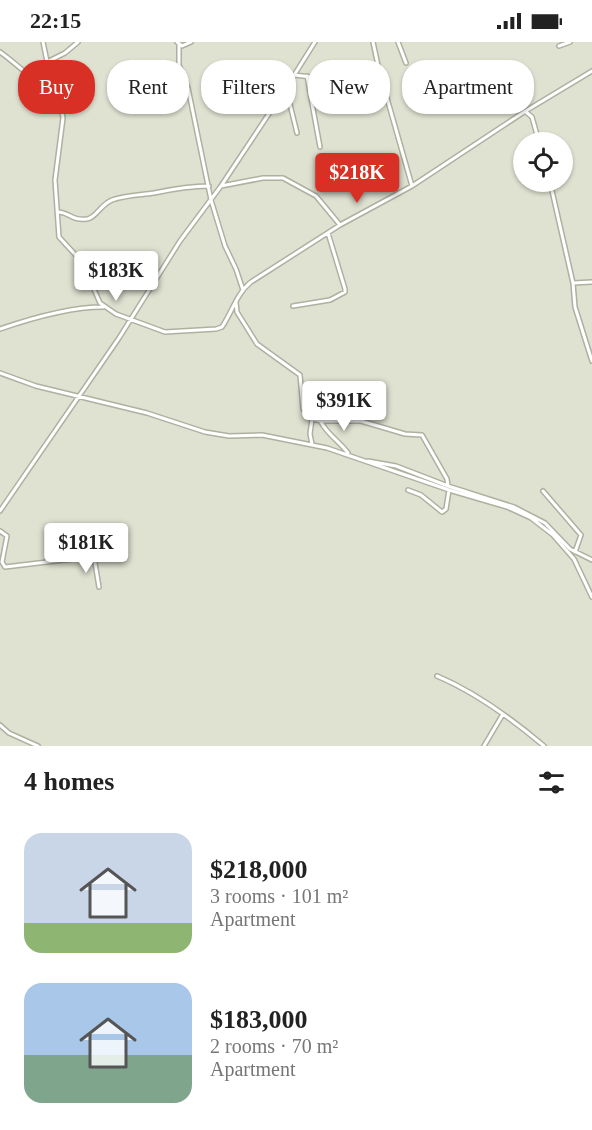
<!DOCTYPE html>
<meta charset="utf-8">
<style>
:root{--surface:#fff;--page:#f6f6f6;--text:#222;--muted:#767676;--accent:#d93025}
body{margin:0;font-family:"Times New Roman",serif;background:var(--page);color:var(--text);height:100vh;display:flex;flex-direction:column;font-size:22px;white-space:nowrap}
*{box-sizing:border-box;margin:0}
p{font-size:20px;color:var(--muted)}
.icon{flex:none;width:33px;height:33px;fill:none;stroke:currentColor;stroke-width:2;stroke-linecap:round;stroke-linejoin:round}
.map{position:relative;height:704px;overflow:hidden}
.drawer{display:flex;flex-direction:column;background:var(--surface);flex:1}
.drawer>*{flex:none}
.banner{position:absolute;left:18px;top:18px;width:556px;height:54px;display:flex;gap:12px}
.controls{position:absolute;left:513px;top:90px;display:grid;gap:12px}
.controls a{display:grid;place-items:center;width:60px;height:60px;border-radius:50%;background:var(--surface);box-shadow:0 2px 4px #0004;font-size:30px}
.price{position:absolute;translate:-50% -51px;padding:0 14px;border-radius:6px;background:#fff;color:#222;font-size:20px;line-height:39px;filter:drop-shadow(0 2px 3px #0008)}
.price::after{content:'';position:absolute;left:50%;top:36px;width:18px;height:14px;margin-left:-9px;background:inherit;clip-path:polygon(0 0,100% 0,50% 100%)}
.price.on{background:var(--accent);color:#fff}
ul{padding:0;list-style:none}
li{display:flex;align-items:center;gap:18px;height:150px;padding:0 24px}
li span{display:grid;place-items:center;flex:none;width:168px;height:120px;border-radius:18px;color:#555}
li>.icon{margin-inline-start:auto}
span .icon{width:72px;height:72px;fill:#fffc;stroke-width:1}
li b{font-size:26px}
h2{display:flex;justify-content:space-between;align-items:center;height:72px;padding:0 24px;font-size:26px}
.chip{padding:0 21px;border-radius:24px;background:var(--surface);box-shadow:0 2px 4px #0004;font-size:21px;line-height:54px}
.chip.on{background:var(--accent);color:#fff}
.status{display:flex;justify-content:space-between;align-items:center;height:42px;padding:0 30px;background:var(--surface);direction:ltr}
.status svg{height:16px;fill:currentColor}
.map>svg:first-child{display:block}
</style>
<div class="status"><b>22:15</b><svg viewBox="0 0 49 12"><path d="M0 12V9h3v3zM5 12V6h3v6zM10 12V3h3v9zM15 12V0h3v12zM26 1h20v11H26zM47 4h2v5h-2z"/></svg></div>
<div class="map">
<svg width="592" height="704" viewBox="0 0 592 704">
<rect width="100%" height="100%" fill="#dfe2d1"/>
<g fill="none" stroke-linecap="round" stroke-linejoin="round">
<defs>
<path id="street" d="M43,0L50,34L60,60L63,76L55,138L59,195L82,220L100,261L116,272L165,290L216,287L222,285C232,270 237,251 251,240L340,183L412,144L524,70L592,29
M177,0L182,4L191,0
M373,0L379,28L412,144
M398,0L406,21
M179,3V23L188,46L211,158L225,204L236,227L243,248
M559,4L570,0
M0,10C20,24 31,39 55,48
M47,20L65,11L78,0
M294,33L338,38
M307,34L320,105
M286,46L297,91
M526,70L532,75L539,100
M550,140L573,241L575,265L592,319
M221,144L263,136H283L316,154L340,183
M57,170C70,170 71,179 87,177C96,176 100,163 112,158C125,153 140,153 154,151C173,147 190,144 209,144
M573,241L592,240
M236,260L237,270L257,302L300,333L303,367L312,377L321,379H361L405,392L422,393L447,437L448,444
M293,264L330,258L345,250V247L328,191
M0,287C32,276 69,265 103,265
M0,331L36,344L147,371L205,390L229,394L262,393L327,406L449,448L507,465L531,476L553,493L574,517L592,555
M312,377L310,392L312,402
M321,380C327,392 340,400 348,411
M368,419L396,424L448,444L514,465L545,481L570,507L592,518
M408,448L421,453L442,470L446,467L449,448
M543,449L581,493L575,510
M0,469L119,296L180,199L221,144L286,46L315,0
M0,489L7,494L2,520L5,525L114,512
M94,515L99,545
M437,634C477,651 511,676 544,704
M0,683L9,691L38,704
M484,704L503,672"/>
</defs>
<use href="#street" stroke="#adb1a0" stroke-width="6"/>
<use href="#street" stroke="#fff" stroke-width="3"/>
</g>
</svg>
<div class="controls">
<a><svg class="icon" aria-label="locate" viewBox="0 0 24 24"><circle cx="12" cy="12" r="6"/><path d="M12 2v4M12 18v4M2 12h4M18 12h4"/></svg></a>
</div>
<b class="price on" style="left:357px;top:162px">$218K</b>
<b class="price" style="left:116px;top:260px">$183K</b>
<b class="price" style="left:344px;top:390px">$391K</b>
<b class="price" style="left:86px;top:532px">$181K</b>
<div class="banner">
<a class="chip on">Buy</a>
<a class="chip">Rent</a>
<a class="chip">Filters</a>
<a class="chip">New</a>
<a class="chip">Apartment</a>
</div>
</div>
<section class="drawer">
<h2>4 homes<svg class="icon" aria-label="filters" viewBox="0 0 24 24"><path d="M4 7h16M4 17h16"/><circle cx="9" cy="7" r="2"/><circle cx="15" cy="17" r="2"/></svg></h2>
<ul>
<li><span style="background:linear-gradient(#c9d6e8 75%,#8fb573 0)"><svg class="icon" aria-label="home" viewBox="0 0 24 24"><path d="M3 11l9-7 9 7M6 9v11h12V9"/></svg></span><div><b>$218,000</b><p>3 rooms · 101 m²</p><p>Apartment</p></div></li>
<li><span style="background:linear-gradient(#a9c7e8 60%,#7fa58c 0)"><svg class="icon" aria-label="home" viewBox="0 0 24 24"><path d="M3 11l9-7 9 7M6 9v11h12V9"/></svg></span><div><b>$183,000</b><p>2 rooms · 70 m²</p><p>Apartment</p></div></li>
</ul>
</section>
